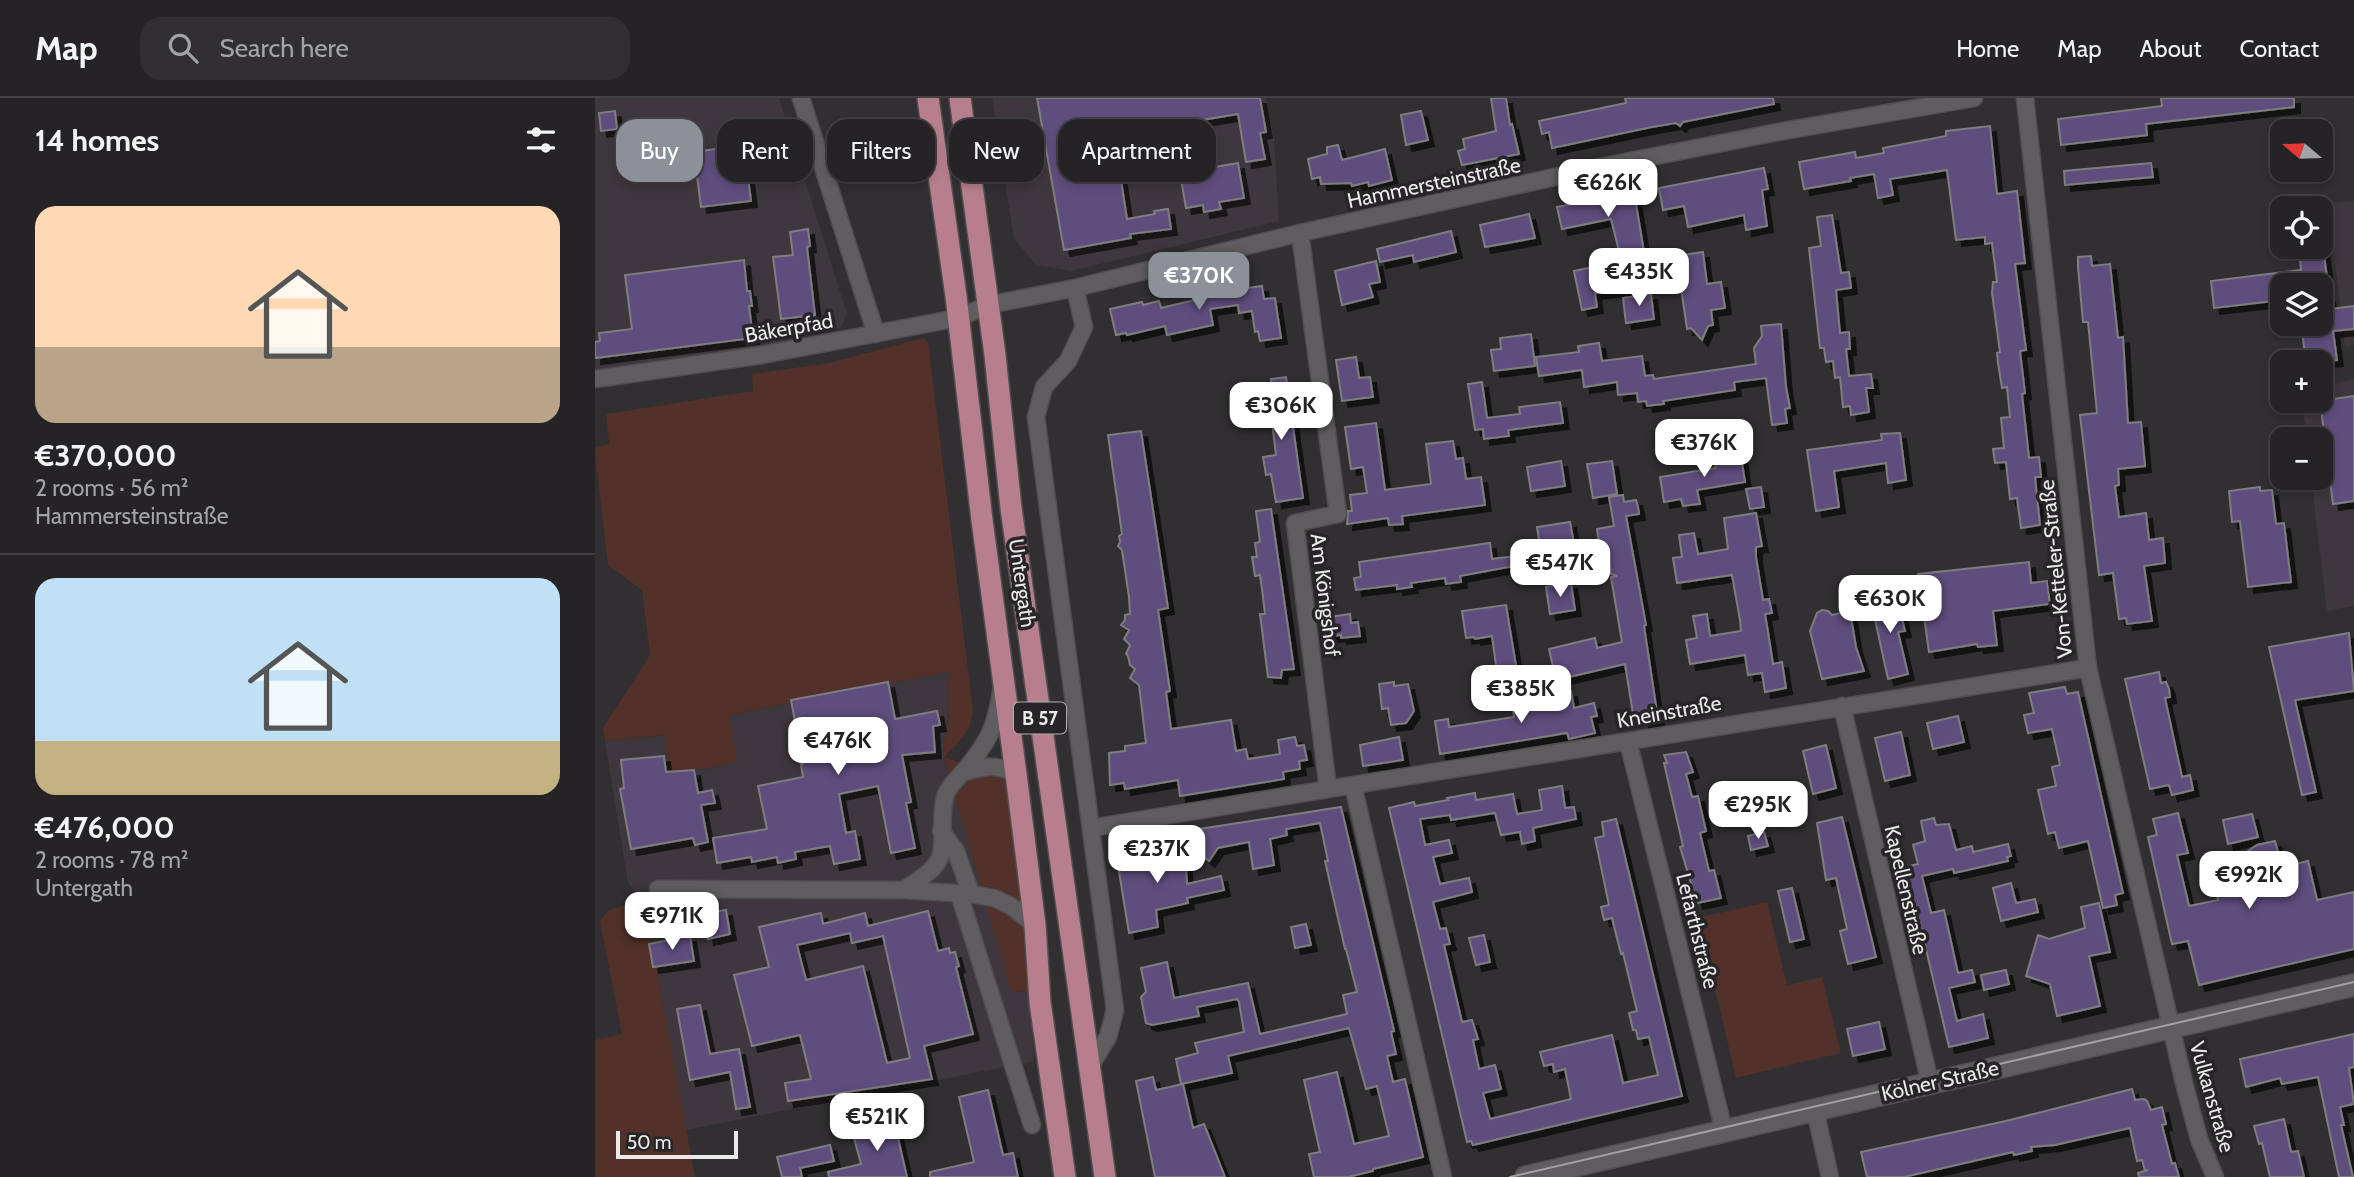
<!DOCTYPE html>
<meta charset="utf-8">
<style>
:root{--surface:#252325;--page:#312f32;--text:#f1f3f6;--muted:#a3a4a7;--line:#424042;--accent:#8c9099}
body{margin:0;font-family:Cabin,sans-serif;background:var(--page);color:var(--text);height:100vh;display:flex;flex-direction:column;font-size:26px;white-space:nowrap}
*{box-sizing:border-box;margin:0}
p{font-size:23px;color:var(--muted)}
.icon{flex:none;width:38px;height:38px;fill:none;stroke:currentColor;stroke-width:2;stroke-linecap:round;stroke-linejoin:round}
.map{position:relative;flex:1;overflow:hidden}
.details{display:flex;flex-direction:column;background:var(--surface);width:595px}
.details>*{flex:none}
.hud{position:absolute;left:21px;top:21px;width:665px;height:63px;display:flex;gap:14px}
.needle{width:46px;rotate:289deg}
.tools{position:absolute;left:1675px;top:21px;display:grid;gap:14px}
.tools a{display:grid;place-items:center;width:63px;height:63px;border-radius:14px;background:var(--surface);box-shadow:0 4px 10px #0003,0 0 0 2px var(--line);font-size:35px}
.scale{position:absolute;left:21px;bottom:18px;width:122px;box-sizing:border-box;padding-left:7px;border:4px solid #ebeaeb;border-top:0;font-size:19px;line-height:24px;white-space:nowrap;color:#ebeaeb;-webkit-text-stroke:5px #272527;paint-order:stroke}
.price{position:absolute;translate:-50% -60px;padding:0 16px;border-radius:14px;background:#fff;color:#222;font-size:23px;line-height:46px;filter:drop-shadow(0 2px 4px #0008)}
.price::after{content:'';position:absolute;left:50%;top:42px;width:21px;height:16px;margin-left:-10px;background:inherit;clip-path:polygon(0 0,100% 0,50% 100%)}
.price.on{background:var(--accent);color:#fff}
ul{padding:0;list-style:none}
li{display:grid;align-content:center;gap:14px;height:371px;padding:0 35px}
li+li{border-top:2px solid var(--line)}
li span{display:grid;place-items:center;height:217px;border-radius:21px;color:#555}
li>.icon{margin-inline-start:auto}
span .icon{width:126px;height:126px;fill:#fffc;stroke-width:1}
li b{font-size:30px}
h2{display:flex;justify-content:space-between;align-items:center;height:84px;padding:0 35px;font-size:30px}
.pill{padding:0 24px;border-radius:21px;background:var(--surface);box-shadow:0 4px 10px #0003,0 0 0 2px var(--line);font-size:24px;line-height:63px}
.pill.on{background:var(--accent);color:#fff}
header{display:flex;align-items:center;gap:42px;box-sizing:border-box;height:98px;padding:0 35px;background:var(--surface);border-bottom:2px solid var(--line)}
header strong{font-size:33px}
nav{display:flex;gap:38px;margin-inline-start:auto;font-size:24px}
.search{width:490px;height:63px;background:var(--page);display:flex;align-items:center;gap:18px;box-sizing:border-box;padding:0 24px;border-radius:21px;color:var(--muted);font-size:26px}
main{display:flex;flex:1;min-height:0}
.map>svg:first-child{display:block}
</style>
<header>
<strong>Map</strong>
<div class="search"><svg class="icon" aria-label="search" viewBox="0 0 24 24"><circle cx="10" cy="10" r="6"/><path d="M15 15l6 6"/></svg>Search here</div>
<nav><a>Home</a><a>Map</a><a>About</a><a>Contact</a></nav>
</header>
<main>
<section class="details">
<h2>14 homes<svg class="icon" aria-label="filters" viewBox="0 0 24 24"><path d="M4 7h16M4 17h16"/><circle cx="9" cy="7" r="2"/><circle cx="15" cy="17" r="2"/></svg></h2>
<ul>
<li><span style="background:linear-gradient(#ffd9b3 65%,#b9a48a 0)"><svg class="icon" aria-label="home" viewBox="0 0 24 24"><path d="M3 11l9-7 9 7M6 9v11h12V9"/></svg></span><div><b>€370,000</b><p>2 rooms · 56 m²</p><p>Hammersteinstraße</p></div></li>
<li><span style="background:linear-gradient(#bfe0f5 75%,#c2b280 0)"><svg class="icon" aria-label="home" viewBox="0 0 24 24"><path d="M3 11l9-7 9 7M6 9v11h12V9"/></svg></span><div><b>€476,000</b><p>2 rooms · 78 m²</p><p>Untergath</p></div></li>
</ul>
</section>
<div class="map">
<svg width="1759" height="1079" viewBox="0 0 1759 1079">
<defs>
<filter id="shadow"><feDropShadow dx="6" dy="6" stdDeviation="0" flood-color="#0009"/></filter>
</defs>
<rect width="100%" height="100%" fill="#312f31"/>
<path fill="#3e373d" d="M0,0H184L252,216L246,229L145,254L0,273Z
M397,0H671L679,41L684,123L476,173L441,167L419,141Z
M1759,103V247L1750,249L1733,105Z
M1759,281V298L1726,302V288Z
M1707,303H1725L1738,405L1759,403V508L1732,513L1716,380H1726V341H1712Z
M352,574L354,616L349,644V659L417,894L435,893L439,963L91,1032L49,802L33,785L10,643L71,637L75,673L115,670L141,664L135,617Z"/>
<path fill="#513129" d="M328,240L333,244L378,613C376,634 364,645 349,659L414,682L435,893L416,894L349,659V644L354,616L352,574L135,617L142,664L115,670L74,673L70,637L10,643L8,630L55,557L47,492L13,467L0,354V350L14,346L11,316L158,293L157,276L234,265Z
M49,802L100,1079H0V942L27,936L5,823L14,812Z
M1172,804L1192,887L1227,879L1246,955L1141,980L1103,820Z"/>
<path fill="#5f4d7d" stroke="#7e7d7f" stroke-width="2" fill-rule="evenodd" filter="url(#shadow)" d="M442,0H665L671,34L665,35L670,61L651,64L643,16L519,37L532,121L560,116L559,113L573,111L576,131L535,136L536,140L469,152Z
M896,0H911L915,27L917,26L924,56L867,67L863,53L870,51L868,41L901,33Z
M1030,0H1178L1179,6L1093,23L1088,24L1085,28L1081,25L1057,29L957,50L954,34L947,36L944,23L1031,5Z
M1566,0H1699V9L1551,26L1552,37L1466,47L1463,21L1567,8Z
M20,13L22,31L6,33L4,15Z
M826,13L833,42L811,47L806,17Z
M1395,28L1402,96L1422,93L1430,165L1420,166L1431,252L1425,253L1430,295L1427,296L1434,360L1444,359L1446,379H1440L1445,427L1426,430L1422,400L1415,401L1411,364L1400,365L1398,351L1409,350L1406,320L1415,319L1412,289L1407,290L1403,265L1402,255L1405,254L1397,195L1398,184H1402L1397,145L1390,146V139L1361,142L1352,72L1295,81L1298,97L1283,100L1279,76L1255,80L1256,83L1209,91L1204,64L1260,54L1261,60L1289,55L1288,50L1351,38V33Z
M149,47L156,103L106,109L99,54Z
M743,47L747,62L790,51L797,82L774,88L773,84L757,88L756,85L726,86L725,79L717,81L713,61L732,56V49Z
M643,65L649,100L624,104L626,111L609,114L608,107L591,110L585,75Z
M1556,65L1558,79L1470,87L1469,73Z
M1169,70L1173,91L1167,92L1172,128L1151,132L1149,117L1093,129L1089,108L1068,112L1064,90Z
M1039,94L1049,154L1031,157L1030,152L1024,153L1016,121L967,131L962,109Z
M934,116L940,140L890,149L885,127Z
M1237,117L1246,175L1254,174L1256,190L1241,192L1245,235L1254,234L1255,251H1251L1254,278L1276,276L1278,290H1271L1274,314L1256,317L1255,308L1248,309L1245,279L1240,280L1238,263L1231,264L1229,250H1225L1214,150L1226,148L1222,119Z
M213,131L215,148L212,149L220,217L186,221L178,159L198,157L195,134Z
M856,133L861,154L819,164L818,157L785,164L782,151Z
M1728,149L1733,187H1687V202L1619,210L1616,183L1706,172L1704,152Z
M1108,154L1112,186L1126,184L1130,210L1116,212L1118,227L1113,228L1107,242L1096,230L1092,231L1086,190H1083L1082,180L1070,181L1068,165L1082,164L1081,158Z
M1496,158L1497,168L1515,166L1523,240L1528,239L1533,325L1546,324L1550,368L1523,371L1524,387L1520,388L1524,419L1551,415L1554,442L1568,440L1570,465L1549,468L1557,523L1532,526L1531,520L1524,521L1518,475L1504,477L1485,317L1502,315L1493,224H1488L1483,169V159Z
M149,162L152,193H155L157,208H154L158,240L0,260V244L5,243L4,235L37,231L30,177Z
M781,163L785,184L774,186L778,199L747,207L740,173Z
M1007,167L1010,181L1032,178L1034,191L1000,195L1002,209L987,212L979,173Z
M614,176L618,195L667,188L669,201L680,200L686,240L665,243L663,233L660,234L657,213L644,215L643,207L615,211L618,227L572,237L570,228L532,237L531,235L521,237L515,211L547,204L548,207L564,203L566,210L604,201L599,180Z
M1056,196L1059,221L1031,225L1028,200Z
M1734,198L1736,211L1759,208V231L1738,233L1742,262L1711,264L1706,226H1726V199Z
M1186,226L1191,289L1195,310L1190,311L1192,325L1177,327L1171,280L1139,284L1140,292L1068,303L1069,306L1052,308L1051,303L1043,304L1042,295L1023,297L1022,284L989,289L987,272L944,278L941,259L984,254L983,248L1004,245L1007,263L1047,258L1050,278L1058,277L1059,281L1161,266L1159,250L1167,238L1166,228Z
M936,236L940,268L899,273L896,252L906,251L905,240Z
M761,259L764,280L775,279L778,299L747,303L741,262Z
M691,279L708,400L681,404L676,376L671,377L668,359L681,357L675,309L662,311L659,291L677,289L676,281Z
M887,284L892,320L925,316L924,309L965,304L968,325L913,332L914,338L889,341L888,331L880,332L873,286Z
M1759,298V403L1738,406L1725,303Z
M781,325L790,392L836,386L831,346L858,343L861,361L868,360L871,381L886,379L890,407L807,418L808,426L794,427L793,420L752,426L753,413H757L755,397L772,395L768,369L756,371L750,329Z
M546,333L573,510L563,512L575,593L571,594L576,631L636,622L641,653L651,651L653,661L685,656L683,642L700,639L702,648L709,647L712,662L704,663L705,671L688,674L689,681L585,698L583,682L530,691L529,685L515,687L514,655L530,653V648L551,645L544,587L535,580L540,571L535,567L533,558L531,556L535,547L529,541L534,532L526,527L530,522V517L535,516L534,499L527,452L523,448L525,444L524,438L527,436L513,337Z
M1305,335L1311,382L1293,385L1291,365L1239,373L1244,409L1221,413L1212,352L1287,342L1286,336Z
M1145,352L1150,384L1102,392L1105,406L1088,408L1086,401L1069,404L1065,379L1121,370L1119,357Z
M966,363L970,388L936,393L932,369Z
M1017,363L1022,396L998,400L992,366Z
M1166,389L1169,409L1155,411L1151,391Z
M1665,389V393L1677,392L1681,426L1689,425L1696,484L1653,489L1645,423L1637,424L1634,393Z
M1028,397L1029,404L1041,402L1043,409L1044,416L1031,418L1051,527L1049,528L1063,621L1048,624L1047,615L1038,616L1030,566L961,582L954,551L1000,540L1002,550L1027,544L1016,479L1022,478L1016,476L1014,464L1007,465L1002,431L1019,428L1014,399Z
M676,411L699,571L687,572L686,580L673,579L665,516H670L667,491L665,477L660,478L657,459H662L660,445L665,444L661,413Z
M1161,415L1167,448L1161,449V459L1168,502L1174,501L1177,515L1170,516L1173,534L1178,566L1187,564L1191,590L1170,594L1167,575L1153,577L1150,557L1095,566L1091,542L1102,540L1098,518L1112,516L1115,538L1146,533L1145,522L1137,477L1082,485L1078,460L1087,459L1084,437L1099,435L1103,456L1133,451L1129,420Z
M975,424L981,456L947,463L942,429Z
M895,445L897,461L928,457L930,466L865,478L866,484L851,486L850,480L816,485L817,489L810,490L802,491V487L761,492L759,480L766,479L764,464Z
M1434,464L1436,485L1452,483L1455,506L1398,513L1402,547L1383,549L1382,546L1334,554L1323,476Z
M976,485L980,512L955,516L951,489Z
M1301,497L1310,533L1303,534L1313,576L1293,581L1276,503Z
M911,507L924,586L904,589L897,538L880,541L879,539L871,540L867,513Z
M1227,512L1233,513L1237,517L1255,513L1261,549L1269,573L1227,581L1215,533L1222,515Z
M755,516L756,525L763,524L765,538L746,540V537L731,539L728,520Z
M1754,535L1759,593L1700,602L1721,694L1707,697L1674,549Z
M1564,574L1566,585L1571,584L1574,591L1575,599L1570,600L1587,679L1595,677L1598,692L1577,697L1574,687L1555,691L1530,581Z
M293,584L300,621L342,613L345,627L338,628L340,654L307,657L316,704L311,705L320,750L296,755L283,688L244,696L251,735L260,733L265,761L239,766L235,748L200,754L201,761L183,765L182,759L157,764L156,759L122,765L118,740L172,731L163,688L208,679L206,666H208L196,602Z
M799,584V588L813,586L819,613L811,625L796,627L793,610L787,611L784,586Z
M1470,589L1472,596L1483,594L1528,795L1520,797L1522,807L1508,810L1493,743L1464,750L1460,734L1453,736L1443,692L1461,688L1457,669L1465,667L1457,631L1433,635L1429,617L1439,615L1434,595Z
M976,593L979,610L999,605L1002,618L996,619L1000,635L974,641L972,635L845,656L840,623L853,621L854,629L919,619L917,606Z
M1363,618L1369,644L1338,651L1332,625Z
M1306,634L1315,677L1290,683L1280,640Z
M804,639L808,662L768,668L765,647Z
M1231,647L1241,690L1218,696L1208,653Z
M1091,654L1098,674L1091,676L1097,699L1103,698L1111,733L1105,735L1114,773L1119,772L1126,800L1102,805L1085,749L1088,748L1069,665H1072L1069,657Z
M69,658L71,674L99,672L103,695L117,692L120,705L106,707L113,744L100,747L98,740L36,751L25,691L29,690L26,662Z
M967,688L970,710L979,709L981,721L938,730L940,743L927,746L925,734L906,737L900,715L856,722L855,717L825,721L830,747L854,742L857,755L838,759L845,786L874,780L877,794L838,804L845,831L851,830L855,846L849,847L867,924L877,922L883,941L878,942L884,971L900,967L906,991L888,995L895,1021L976,1001L970,971L959,974L958,966L949,968L945,954L1017,937L1028,985L1063,977L1054,939L1043,941L1041,932H1038L1034,915L1042,913L1028,855L1026,856L1017,820L1009,822L1006,809L1014,807L1000,740L1009,738L1007,724L1021,721L1087,998L878,1047L876,1043L872,1044L794,710L819,704L820,708L853,702L852,700L880,695L881,702L918,696L922,716L947,712L944,692Z
M746,709L799,933L796,934L801,956L792,958L798,984L810,981L828,1059L778,1071V1073L753,1079H719L714,1056L725,1054L709,982L742,974L759,1046L794,1038L782,988L771,991L754,930L633,958L637,975L586,986L581,961L603,955L600,945L649,934L644,904L642,901L602,909L604,918L557,927L551,925L546,899L551,894L546,870L572,864L579,900L653,885L665,936L752,916L748,897L762,894L751,851H750L730,763H733L725,725L691,731L692,737L675,741L679,767L658,771L654,744L623,750L614,763L579,735Z
M1583,715L1593,755L1582,757L1594,808L1623,802L1617,777L1662,747L1680,743L1687,769L1713,763L1722,802L1759,794V851L1604,887L1593,843L1577,846L1553,739L1562,737L1558,721Z
M1657,716L1663,739L1633,746L1628,722Z
M1247,719L1281,859L1253,866L1245,833L1252,831L1241,780L1231,782L1222,725Z
M1339,720L1341,727L1354,726L1361,752L1377,748L1378,754L1413,746L1416,758L1412,759L1413,763L1359,775L1358,771L1327,778L1336,815L1349,812L1363,875L1377,872L1380,884L1354,890L1362,923L1388,916L1393,940L1354,949L1320,804L1308,807L1300,771L1323,766L1318,747L1330,743L1326,723Z
M1169,734L1173,748L1156,752L1153,738Z
M551,750L552,758L590,752L592,786L626,778L629,792L592,800L593,805L561,812L563,829L534,835L521,755Z
M1416,785L1421,805L1440,801L1443,814L1406,823L1398,790Z
M1197,790L1209,841L1195,844L1183,793Z
M1504,805L1515,854L1494,858L1505,908L1462,918L1455,886L1431,878L1443,837L1454,841L1490,830L1486,809Z
M131,812L135,836L113,841L108,816Z
M333,813L343,853L354,850L355,855L360,854L364,868L361,869L378,936L329,948L337,981L193,1003L190,985L216,981L205,937L157,948L139,877L174,869L164,829L226,815L228,826L270,815L273,828ZM255,835L257,845L288,838L315,960L292,965L268,868L211,882L202,847Z
M711,826L716,847L700,850L696,829Z
M889,837L895,864L881,867L874,840Z
M95,838L99,863L58,869L54,846Z
M1411,872L1414,886L1389,892L1386,877Z
M105,907L115,956L144,951L155,1009L141,1011L135,974L95,982L82,911Z
M1284,924L1290,951L1258,958L1252,931Z
M1759,936V969L1754,970L1759,1006L1745,1009L1749,1027H1746L1758,1079H1744L1723,979L1687,986L1685,980L1651,989L1645,961Z
M558,979L561,992L588,986L598,1030L609,1026L630,1079H560L541,983Z
M1537,991L1540,1002L1549,1001L1552,1003L1556,1012L1567,1009L1571,1026L1567,1027L1577,1066L1580,1065L1584,1079H1544L1543,1075L1553,1072L1550,1073L1547,1062L1542,1063L1535,1030L1460,1047L1436,1049L1437,1053L1419,1057L1418,1054L1309,1079H1272L1266,1054L1411,1023Z
M393,992L408,1057L418,1055L423,1079H335V1074L379,1064L364,999Z
M298,1018L312,1079H234L233,1074L266,1066L259,1040L272,1037L269,1025Z
M1689,1021L1696,1054L1703,1053L1709,1079H1675L1667,1045L1664,1046L1659,1028Z
M235,1047L239,1063L205,1070L207,1079H187L182,1059Z"/>
<g fill="none" stroke-linecap="round" stroke-linejoin="round">
<defs>
<path id="street" d="M206,0L281,236
M1430,0L1493,570L1589,985L1604,1041L1620,1079
M705,135L743,416L700,425L733,691
M480,190L489,229L473,263L449,289L441,319L520,912L513,939L494,970
M0,281L167,257L363,220L393,207L480,190L705,135L1005,69L1183,34L1379,0
M1247,608L1335,985
M1033,643L1129,1033
M367,675C390,668 399,665 421,676
M758,687L848,1079
M496,730C828,675 1160,622 1493,570
M346,733L361,753L376,796
M63,791L308,792L376,796L399,800L416,808L440,827
M308,792C320,785 334,776 342,765C353,749 343,717 351,696C354,687 364,679 371,671C394,642 400,631 406,594
M364,796L437,1027
M1220,1012L1235,1079"/>
<path id="secondary" d="M931,1079L1759,887"/>
<path id="primary" d="M333,0L361,198L387,422L421,676L440,827L445,904L470,1079
M365,0L400,257L416,410L510,1079"/>
</defs>
<use href="#street" stroke="#504e4f" stroke-width="19"/>
<use href="#secondary" stroke="#504e4f" stroke-width="24"/>
<use href="#primary" stroke="#504e4f" stroke-width="24"/>
<use href="#street" stroke="#5f5d5f" stroke-width="16"/>
<use href="#secondary" stroke="#5f5d5f" stroke-width="21"/>
<use href="#primary" stroke="#b77f8d" stroke-width="21"/>
<path stroke="#a2a1a2" stroke-width="2" d="M915,1079L1759,884"/>
</g>
<g text-anchor="middle" stroke-width="7" stroke-linejoin="round" paint-order="stroke">
<rect fill="#272527" stroke="#b0afb0" stroke-width="2" x="419" y="604.5" width="52" height="31" rx="5"/>
<g font-size="19" font-weight="bold" fill="#ebeaeb">
<text x="445" y="627">B 57</text>
</g>
<g font-size="21" fill="#ebeaeb" stroke="#272527">
<text transform="translate(839 85) rotate(-12)" y="7">Hammersteinstraße</text>
<text transform="translate(194 230) rotate(-10)" y="7">Bäkerpfad</text>
<text transform="translate(1461 471) rotate(-96)" y="7">Von-Ketteler-Straße</text>
<text transform="translate(427 485) rotate(82)" y="7">Untergath</text>
<text transform="translate(730 497) rotate(83)" y="7">Am Königshof</text>
<text transform="translate(1074 614) rotate(-10)" y="7">Kneinstraße</text>
<text transform="translate(1311 792) rotate(77)" y="7">Kapellenstraße</text>
<text transform="translate(1102 833) rotate(76)" y="7">Lefarthstraße</text>
<text transform="translate(1345 983) rotate(-13)" y="7">Kölner Straße</text>
<text transform="translate(1617 999) rotate(74)" y="7">Vulkanstraße</text>
</g>
</g>
</svg>
<div class="tools">
<a><svg class="needle" viewBox="-14 -14 28 28"><path d="M0-13l5 13h-10z" fill="#e53935"/><path d="M0 13l5-13h-10z" fill="#a3a4a7"/></svg></a>
<a><svg class="icon" aria-label="locate" viewBox="0 0 24 24"><circle cx="12" cy="12" r="6"/><path d="M12 2v4M12 18v4M2 12h4M18 12h4"/></svg></a>
<a><svg class="icon" aria-label="layers" viewBox="0 0 24 24"><path d="M12 4l9 5-9 5-9-5zM3 14l9 5 9-5"/></svg></a>
<a>+</a>
<a>−</a>
</div>
<div class="scale">50 m</div>
<b class="price" style="left:1013px;top:121px">€626K</b>
<b class="price" style="left:1044px;top:210px">€435K</b>
<b class="price on" style="left:604px;top:214px">€370K</b>
<b class="price" style="left:686px;top:344px">€306K</b>
<b class="price" style="left:1109px;top:381px">€376K</b>
<b class="price" style="left:965px;top:501px">€547K</b>
<b class="price" style="left:1295px;top:537px">€630K</b>
<b class="price" style="left:926px;top:627px">€385K</b>
<b class="price" style="left:243px;top:679px">€476K</b>
<b class="price" style="left:1163px;top:743px">€295K</b>
<b class="price" style="left:562px;top:787px">€237K</b>
<b class="price" style="left:1654px;top:813px">€992K</b>
<b class="price" style="left:77px;top:854px">€971K</b>
<b class="price" style="left:282px;top:1055px">€521K</b>
<div class="hud">
<a class="pill on">Buy</a>
<a class="pill">Rent</a>
<a class="pill">Filters</a>
<a class="pill">New</a>
<a class="pill">Apartment</a>
</div>
</div>
</main>
